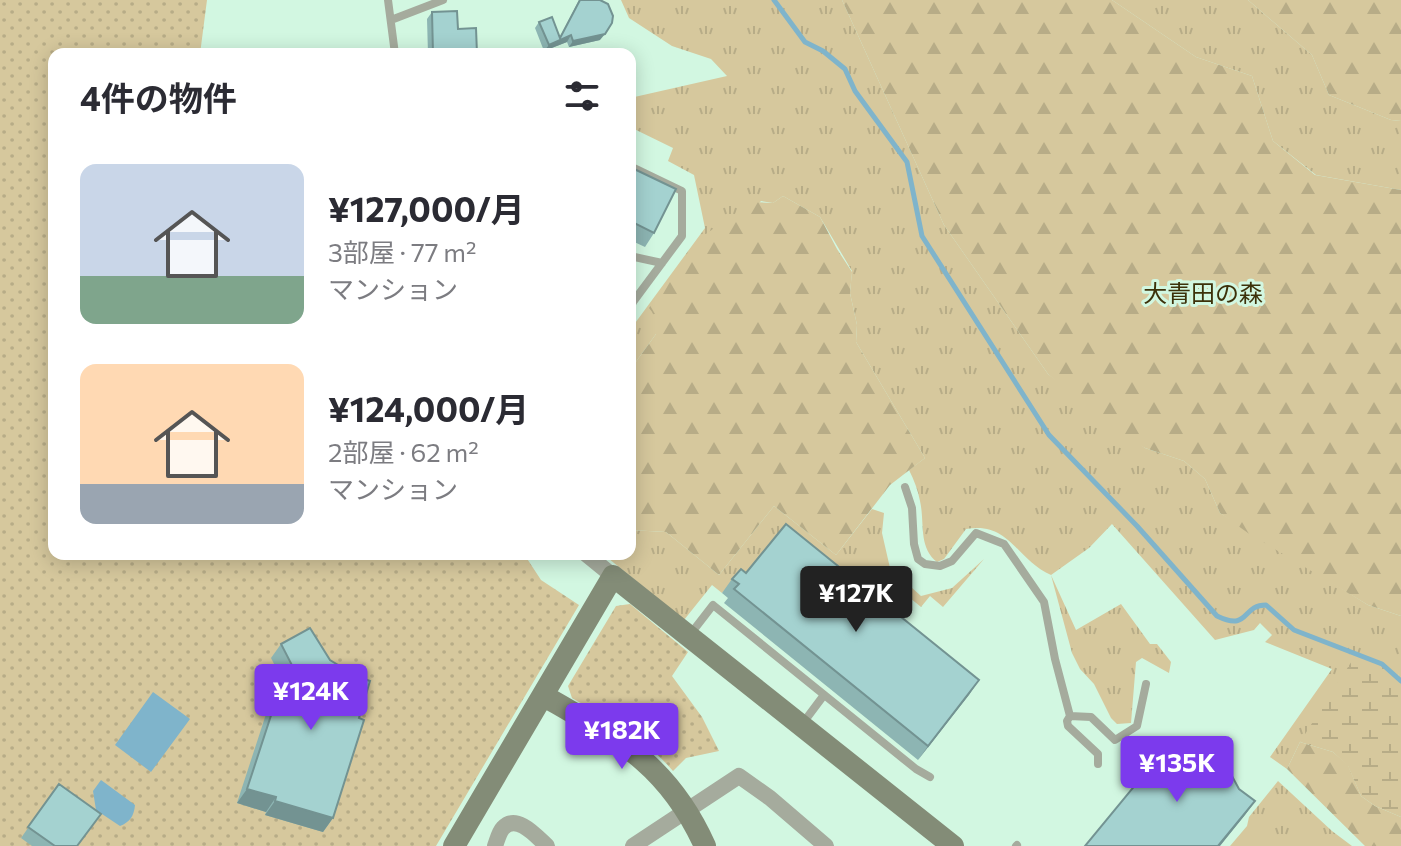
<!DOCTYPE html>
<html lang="ja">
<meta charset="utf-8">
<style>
:root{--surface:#fff;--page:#f2f2f3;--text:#2b2b33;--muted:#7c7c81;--accent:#7c3aed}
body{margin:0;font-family:Commissioner,"Noto Sans JP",sans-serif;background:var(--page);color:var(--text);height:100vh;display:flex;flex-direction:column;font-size:30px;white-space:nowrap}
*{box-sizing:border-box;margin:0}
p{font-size:26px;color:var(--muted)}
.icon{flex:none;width:44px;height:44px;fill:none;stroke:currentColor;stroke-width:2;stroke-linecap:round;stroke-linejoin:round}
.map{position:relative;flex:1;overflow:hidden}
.side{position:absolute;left:48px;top:48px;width:588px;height:512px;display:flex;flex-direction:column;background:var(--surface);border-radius:16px;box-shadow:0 4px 20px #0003}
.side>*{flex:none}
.price{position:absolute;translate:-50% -68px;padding:0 18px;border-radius:8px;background:var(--accent);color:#fff;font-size:26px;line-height:52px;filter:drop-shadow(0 2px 4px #0008)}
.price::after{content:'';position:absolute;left:50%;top:48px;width:24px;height:18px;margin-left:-12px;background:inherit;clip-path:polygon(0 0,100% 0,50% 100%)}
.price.selected{background:#222;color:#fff}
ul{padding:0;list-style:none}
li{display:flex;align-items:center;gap:24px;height:200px;padding:0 32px}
li span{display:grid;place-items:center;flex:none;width:224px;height:160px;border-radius:16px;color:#555}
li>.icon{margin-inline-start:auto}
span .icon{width:96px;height:96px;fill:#fffc;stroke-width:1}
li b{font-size:34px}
h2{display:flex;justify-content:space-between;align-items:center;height:96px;padding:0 32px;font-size:34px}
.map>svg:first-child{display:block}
</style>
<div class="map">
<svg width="1401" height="846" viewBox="0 0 1401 846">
<defs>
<pattern id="grass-tufts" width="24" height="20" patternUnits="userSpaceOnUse" patternTransform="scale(2)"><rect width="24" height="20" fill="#d6c89d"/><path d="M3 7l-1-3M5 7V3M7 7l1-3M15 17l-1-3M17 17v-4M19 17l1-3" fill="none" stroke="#b7ac87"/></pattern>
<pattern id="forest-firs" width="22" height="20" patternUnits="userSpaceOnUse" patternTransform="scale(2)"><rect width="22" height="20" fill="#d6c89d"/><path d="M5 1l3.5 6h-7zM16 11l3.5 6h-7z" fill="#b7ac87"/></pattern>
<pattern id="wetland-marsh" width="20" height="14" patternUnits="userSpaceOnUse" patternTransform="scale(2)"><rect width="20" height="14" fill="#d6c89d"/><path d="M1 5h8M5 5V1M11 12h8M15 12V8" fill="none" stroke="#b7ac87"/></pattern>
<pattern id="park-dots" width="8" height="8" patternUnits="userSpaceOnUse" patternTransform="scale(2)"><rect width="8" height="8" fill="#d6c89d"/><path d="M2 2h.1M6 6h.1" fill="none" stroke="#b7ac87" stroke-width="1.8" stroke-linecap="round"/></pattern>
</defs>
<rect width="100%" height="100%" fill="#d2f7e1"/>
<path fill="url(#grass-tufts)" d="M621,0H842L944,225L1048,374L1145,448L1184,461L1205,479L1220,513L1368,605L1401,616V683L1398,674L1300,742L1287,769L1270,757L1332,669L1265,642L1272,635L1260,623L1254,630L1215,640L1112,524L1089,548L1051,575L1076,630L1121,604L1150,644H1157L1171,662L1169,673L1142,658L1136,662L1131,723L1117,724L1111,718L1094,684L1080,669L1072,653L1051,575C1016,560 1010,521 966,529L944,559L937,562C918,547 925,523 920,501C918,490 914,480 909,470L925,458L856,342L857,325L850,293L852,271L820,217L783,196L773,203L761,201L656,317V334L630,370V330L705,228L694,175L668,161L673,148L630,127V98L727,76L711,59L672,46L629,18Z
M1112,0H1248L1312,55L1329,95L1391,120L1401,121V190L1316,175L1273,141L1252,76L1196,57Z
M774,506L836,555L872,509L884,513L882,533L890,568L921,596L952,588L984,559L943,607L930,596L921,607L883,576L869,592L736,587L731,583L722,593L712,585L684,620L603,554H630V530L666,532L719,575Z
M1278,781L1332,831L1352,846H1230L1247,826L1249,817Z"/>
<path fill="url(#forest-firs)" d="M842,0H1112L1196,57L1252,76L1273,141L1315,175L1401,190V616L1368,605L1248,533L1220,513L1205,479L1184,461L1145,448L1106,426L1048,374L944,225Z
M1248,0H1401V121L1391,120L1329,95L1312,55Z
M783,196L820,217L837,249L852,272L850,293L857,325L856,342L925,458L890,485L836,555L774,506L719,575L666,532L630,530V370L656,334V317L649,308L703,236L752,202L773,203Z
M1300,742L1333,752L1348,765L1361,796L1375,806L1401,817V846H1365L1287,769Z"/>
<path fill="url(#wetland-marsh)" d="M1357,653L1398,674L1401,683V817L1375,806L1361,796L1348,766L1333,752L1300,742Z"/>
<path fill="url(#park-dots)" d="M0,0H207L200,54H54V554H524L541,580L579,605L436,846H0Z
M630,604L688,652L672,676L702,717L719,751L686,758L673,771C645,738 609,719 572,698L568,686L616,606Z"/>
<path fill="#7fb4cb" d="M153,692L190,719L151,772L115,745Z
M101,780L135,805C134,816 130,822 120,826L96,810L93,791Z"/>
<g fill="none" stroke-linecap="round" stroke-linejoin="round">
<path stroke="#7fb4cb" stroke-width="5" d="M774,0L805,42L823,51L845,69L855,91L907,162L922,236L1049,435L1137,526L1217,616C1250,632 1241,605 1266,605L1294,630L1382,664L1401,681"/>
<path stroke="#a5ab9d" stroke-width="8" d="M388,0L395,54
M391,20L443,0
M630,166L682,191V236L633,302L630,310
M630,256L662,263
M905,487L912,508L914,544L918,559L925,564L940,566L952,561L976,533L1004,544L1044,602L1055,659L1070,716
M689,636L713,605L916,769L930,777
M803,723L824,695
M1098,764V754L1068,726L1067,721L1070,716L1091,717L1115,740L1137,726L1146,684
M1016,846L1017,845"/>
<path stroke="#a5ab9d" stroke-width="16" d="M586,554L613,576
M495,846C497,841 499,832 503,828C517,813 537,837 547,846
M633,846L739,776L770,798L826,846"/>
<path stroke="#838c77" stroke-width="22" d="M544,696C618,739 668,764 705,846
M454,846L613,576L953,846"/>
</g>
<path fill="#8db5b3" d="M579,0L600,40L569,47L567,42L544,51L535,28L539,22L560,37Z
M432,12L458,29L477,54H428L427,19Z
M630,167L654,233L645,247L630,240Z
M746,573L979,680L918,760L724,603L728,598L722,593L732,579Z
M281,644L330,660L343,672L359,718L333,818L323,832L265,815L266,812L237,803L268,708L278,694L284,695L286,687L271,658Z
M59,784L78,846H32L21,838Z"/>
<path fill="#739392" d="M605,34L600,40L569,47L573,41Z
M571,35L567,42L544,51L549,45Z
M979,680L969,695L918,760L928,746Z
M247,789L276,797L266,812L237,803Z
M275,801L333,818L323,832L265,815Z
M1255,801L1245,815L1220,846H1218Z"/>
<path fill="#a4d2d0" stroke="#739392" stroke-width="2" d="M580,0H600L608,4L613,16L612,23L605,34L573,41L571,35L549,45L539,22L552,17L560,38Z
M457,11L458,29L476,28L477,54H433L432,12Z
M630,167L676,189L654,233L630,221Z
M786,524L979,680L928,746L734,589L739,584L732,579L741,569L746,573Z
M310,628L330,660L343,668V672L370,681L359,718L364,720L333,818L275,801L276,797L247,789L278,694L288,697L296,673L281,644Z
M1174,738L1220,763L1232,776L1239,789L1255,801L1218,846H1085Z
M59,784L101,814L77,846H55L28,827Z"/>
<g text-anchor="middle" stroke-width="6" stroke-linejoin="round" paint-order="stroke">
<g font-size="24" fill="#3c310a" stroke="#d2f7e1">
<text x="1203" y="302">大青田の森</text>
</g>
</g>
</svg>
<b class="price selected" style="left:856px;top:634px">¥127K</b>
<b class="price" style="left:311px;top:732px">¥124K</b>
<b class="price" style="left:622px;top:771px">¥182K</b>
<b class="price" style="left:1177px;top:804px">¥135K</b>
<section class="side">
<h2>4件の物件<svg class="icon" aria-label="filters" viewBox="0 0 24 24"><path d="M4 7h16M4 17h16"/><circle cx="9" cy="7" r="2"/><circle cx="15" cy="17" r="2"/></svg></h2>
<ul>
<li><span style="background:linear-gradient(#c9d6e8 70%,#7fa58c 0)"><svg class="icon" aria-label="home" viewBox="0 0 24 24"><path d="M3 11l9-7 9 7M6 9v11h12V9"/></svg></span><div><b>¥127,000/月</b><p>3部屋 · 77 m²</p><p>マンション</p></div></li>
<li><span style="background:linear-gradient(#ffd9b3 75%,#9aa5b1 0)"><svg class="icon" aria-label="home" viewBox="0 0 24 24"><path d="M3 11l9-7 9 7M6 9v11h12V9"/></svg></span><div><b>¥124,000/月</b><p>2部屋 · 62 m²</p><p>マンション</p></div></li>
</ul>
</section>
</div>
